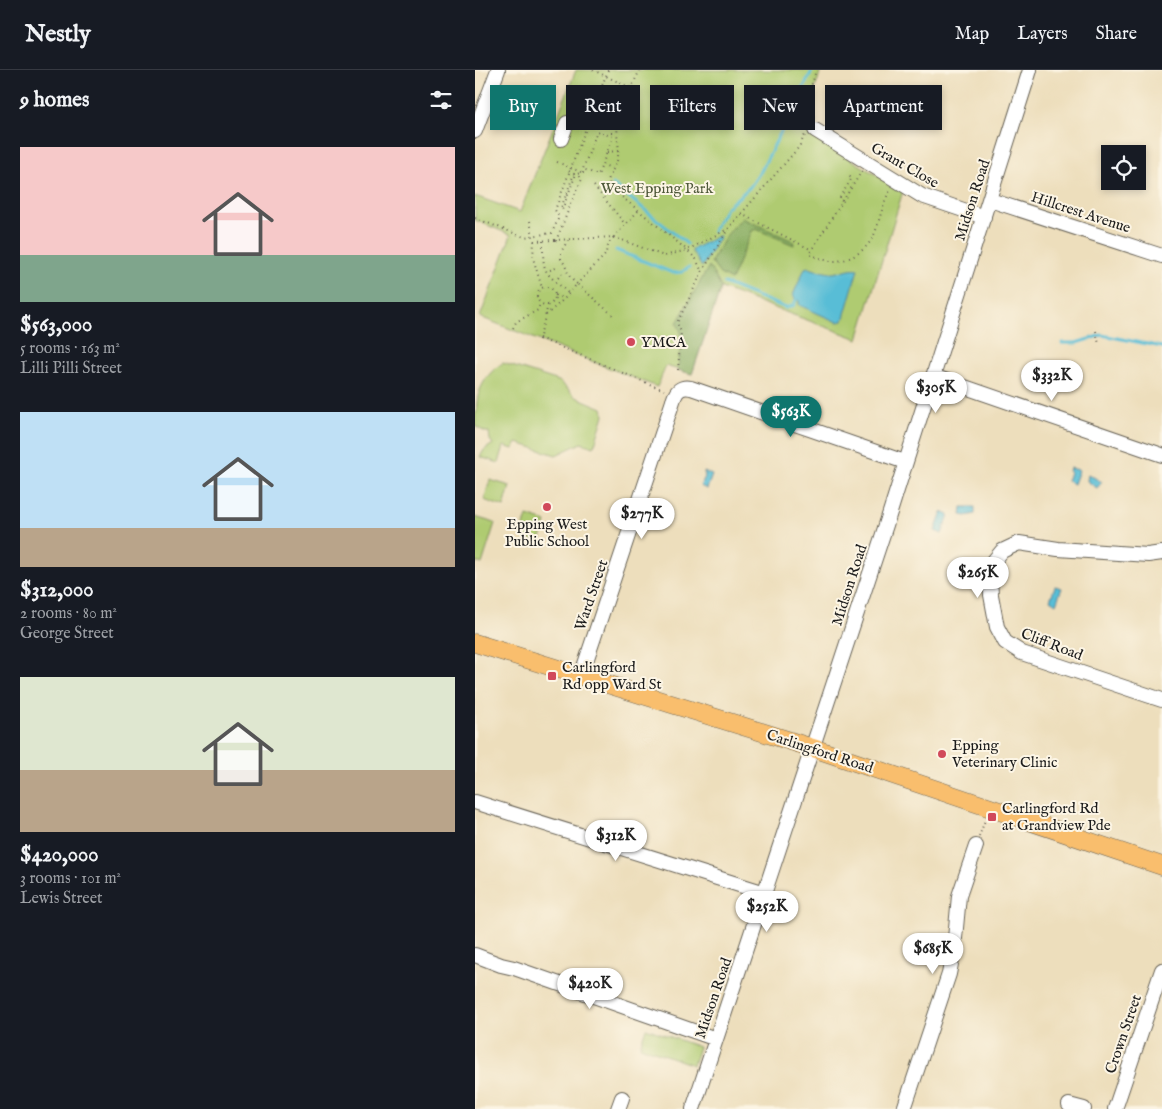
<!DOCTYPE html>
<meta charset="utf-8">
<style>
:root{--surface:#171b24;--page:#242831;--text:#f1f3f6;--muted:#9ea1a6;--line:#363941;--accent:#0f766e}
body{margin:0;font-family:"IM FELL English",serif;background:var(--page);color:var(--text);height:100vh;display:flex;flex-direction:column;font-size:19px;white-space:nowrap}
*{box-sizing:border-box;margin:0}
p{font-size:16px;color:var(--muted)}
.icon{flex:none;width:28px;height:28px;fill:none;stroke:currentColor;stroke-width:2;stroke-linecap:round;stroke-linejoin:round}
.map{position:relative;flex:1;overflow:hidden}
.panel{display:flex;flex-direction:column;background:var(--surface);width:475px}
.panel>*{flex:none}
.banner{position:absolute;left:15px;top:15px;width:475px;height:45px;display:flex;gap:10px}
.buttons{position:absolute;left:626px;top:75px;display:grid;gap:10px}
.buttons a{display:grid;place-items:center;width:45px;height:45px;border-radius:0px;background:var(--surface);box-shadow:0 2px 8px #0003;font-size:25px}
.price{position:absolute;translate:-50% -42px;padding:0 11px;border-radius:18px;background:#fff;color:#222;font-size:16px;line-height:32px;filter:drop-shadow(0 1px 2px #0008)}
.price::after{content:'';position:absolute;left:50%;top:30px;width:15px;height:11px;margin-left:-8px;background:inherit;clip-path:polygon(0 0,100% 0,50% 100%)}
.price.selected{background:var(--accent);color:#fff}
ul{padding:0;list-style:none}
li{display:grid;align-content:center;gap:10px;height:265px;padding:0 20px}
li span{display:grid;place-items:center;height:155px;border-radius:0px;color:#555}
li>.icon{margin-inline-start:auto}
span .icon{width:90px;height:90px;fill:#fffc;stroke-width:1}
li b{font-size:21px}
h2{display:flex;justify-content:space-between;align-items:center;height:60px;padding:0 20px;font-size:21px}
.chip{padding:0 18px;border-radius:0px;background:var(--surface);box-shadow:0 2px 8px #0003;font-size:18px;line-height:45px}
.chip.selected{background:var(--accent);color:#fff}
header{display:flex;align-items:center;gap:30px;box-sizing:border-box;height:70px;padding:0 25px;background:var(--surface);border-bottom:1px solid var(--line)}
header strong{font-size:24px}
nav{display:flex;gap:28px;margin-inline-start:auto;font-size:18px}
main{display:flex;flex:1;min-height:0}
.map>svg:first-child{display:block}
</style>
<header>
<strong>Nestly</strong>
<nav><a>Map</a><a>Layers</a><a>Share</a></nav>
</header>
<main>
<section class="panel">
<h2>9 homes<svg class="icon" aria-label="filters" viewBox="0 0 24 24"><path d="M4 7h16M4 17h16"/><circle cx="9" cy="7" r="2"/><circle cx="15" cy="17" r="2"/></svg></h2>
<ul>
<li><span style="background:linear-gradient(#f6c9c9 70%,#7fa58c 0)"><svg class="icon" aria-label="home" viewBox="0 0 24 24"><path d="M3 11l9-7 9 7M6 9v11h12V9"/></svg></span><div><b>$563,000</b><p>5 rooms · 163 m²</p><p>Lilli Pilli Street</p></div></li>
<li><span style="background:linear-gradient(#bfe0f5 75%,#b9a48a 0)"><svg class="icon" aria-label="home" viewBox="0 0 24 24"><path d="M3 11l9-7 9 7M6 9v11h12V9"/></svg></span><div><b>$312,000</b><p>2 rooms · 80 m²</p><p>George Street</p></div></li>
<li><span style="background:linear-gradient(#dfe7d0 60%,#b9a48a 0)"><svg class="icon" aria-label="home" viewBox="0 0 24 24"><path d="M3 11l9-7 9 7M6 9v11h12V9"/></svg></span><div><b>$420,000</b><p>3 rooms · 101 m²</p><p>Lewis Street</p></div></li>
</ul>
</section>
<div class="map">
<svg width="687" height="1039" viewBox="0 0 687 1039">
<rect width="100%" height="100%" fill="#fcf5e5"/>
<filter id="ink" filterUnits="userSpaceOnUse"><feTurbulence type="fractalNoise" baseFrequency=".02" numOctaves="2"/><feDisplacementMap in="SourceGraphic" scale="10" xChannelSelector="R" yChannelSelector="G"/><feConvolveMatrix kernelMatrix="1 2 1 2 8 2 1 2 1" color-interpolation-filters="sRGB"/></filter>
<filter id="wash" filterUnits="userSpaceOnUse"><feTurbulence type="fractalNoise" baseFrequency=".0096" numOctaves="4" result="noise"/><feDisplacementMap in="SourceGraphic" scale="20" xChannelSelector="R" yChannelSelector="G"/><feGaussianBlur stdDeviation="1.12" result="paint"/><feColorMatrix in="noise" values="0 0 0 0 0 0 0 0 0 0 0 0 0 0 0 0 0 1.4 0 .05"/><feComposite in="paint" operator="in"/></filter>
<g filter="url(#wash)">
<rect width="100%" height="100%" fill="#eddebc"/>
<path fill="#afcb71" stroke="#667446" d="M101,0H346L332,44L341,50L337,66L428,121L383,269L246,218L217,304L191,296L182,317L5,247L36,165L0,150V126L45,142Z
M28,293L84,311L101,327L127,338L129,345L119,377L106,373L81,385L42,373L38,379L29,376L24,393L5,387L9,380L18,374L15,370L14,362H10L0,356V345L2,341C0,322 12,302 28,293Z
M15,410L35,416L29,437L9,430Z
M52,446L71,452L65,472L46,466Z
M0,447L20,453L7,494L0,492Z
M171,958L224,977L218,995L165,976Z"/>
<path fill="#8baf63" stroke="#546640" d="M267,148L318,171L319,175L281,159L277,161L256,210L245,204L236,192L252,165Z
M234,196L246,217L217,304L203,300L206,262L202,253Z"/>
<path fill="#58bdd6" stroke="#3a6c79" d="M243,166H245L227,197L217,181L218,179Z
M333,197C337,200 354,203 358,203C367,202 375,197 383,199L368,251L362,252L324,235V231L320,229L318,225L330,198Z
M595,398L604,400L599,414L592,411L595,402L594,401Z
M229,402L237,405L232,419L225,416L230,407Z
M613,404L627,412L622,418L612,411Z
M487,437H500V444L491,446L486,445Z
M467,442L474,445L467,464L460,461Z
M580,516L587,518L581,534L575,530Z"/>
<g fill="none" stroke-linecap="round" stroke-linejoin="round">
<path stroke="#58bdd6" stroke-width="3" d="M138,114L212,174
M238,161L251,138L275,117L286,101L337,1
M141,180L198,203L207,202L214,197
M249,213L311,238L319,235L321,230
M587,273H601L627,265L687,277"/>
</g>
</g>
<g filter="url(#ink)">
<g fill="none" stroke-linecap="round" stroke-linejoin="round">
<defs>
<path id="minor" d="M340,60L447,126L509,147
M0,61L23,0
M86,69L92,53
M515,130L687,186
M458,306L687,385
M687,483L673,485L583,479L544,473L527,481L518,492L515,508L516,525L522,557L530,572L547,583L687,630
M106,606L198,331C201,321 205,316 216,318L430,392
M0,732L290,823
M0,885L26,895L39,898L241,969
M594,1035L609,1039
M143,1039L147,1028
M218,1039L411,455L555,0
M429,1039L474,904L479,879L484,826L501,776
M640,1039L687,900"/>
<path id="major" d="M0,573L338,678L687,796"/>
</defs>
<use href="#minor" stroke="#656054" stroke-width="16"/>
<use href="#major" stroke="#656054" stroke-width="19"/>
<path stroke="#656054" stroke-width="2" stroke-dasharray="1 4" stroke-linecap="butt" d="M118,0L156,18
M165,0L146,39L142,63L144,81L142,91L133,110L136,118L212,180L253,159L324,77L330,65
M328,58L327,49L341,0
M131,63H141
M132,82L144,81
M82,92L108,103
M127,94L138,99
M94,101L99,104L86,138L87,140L101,104L108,103V99L122,61L138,67L123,105L108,99
M387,101L334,184C341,187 349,190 356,191C377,192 395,178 401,160C406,145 408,132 416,119
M119,116L150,154
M367,131L364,129L377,108L373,106
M163,141L139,167L189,186L212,180L221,189L227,202L253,159
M266,144L337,180
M0,148L49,167L77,163L84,147L80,140L133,0
M55,151L59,171L58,188L67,218
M93,170L86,182V189C94,199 90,205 102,214L130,185L134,173L139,167
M59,171L139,167
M68,171C68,206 69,200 93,223
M81,171L99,126L107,109L104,105
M75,200L84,197
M83,208L88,202
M62 226a9 9 0 1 1 18 0a9 9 0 1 1-18 0Z
M80,225L89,229
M71,245L89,229L102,214L140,247
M38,258L41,252L63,240L65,233
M621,261L624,274
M64,268L189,320
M64,270L73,235
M203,300L206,262L202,253L227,202
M504,767L510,750"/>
<use href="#minor" stroke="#fff" stroke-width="14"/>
<use href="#major" stroke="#f9be6d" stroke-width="18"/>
</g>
</g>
<g fill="#d1495b" stroke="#fcf5e5" stroke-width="2">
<circle cx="156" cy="272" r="5"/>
<circle cx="72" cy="437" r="5"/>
<rect x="72" y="601" width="10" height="10" rx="2.5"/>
<circle cx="467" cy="684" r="5"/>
<rect x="512" y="742" width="10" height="10" rx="2.5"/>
</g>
<g text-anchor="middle" stroke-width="4" stroke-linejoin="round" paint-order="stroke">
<g font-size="15" fill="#1c1c1c" stroke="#fcf5e5">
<text transform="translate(430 95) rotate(30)" y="5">Grant Close</text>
<text transform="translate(497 130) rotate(-72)" y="5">Midson Road</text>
<text transform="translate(606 142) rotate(18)" y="5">Hillcrest Avenue</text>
<text transform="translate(374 515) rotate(-72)" y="5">Midson Road</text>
<text transform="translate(116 525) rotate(-71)" y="5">Ward Street</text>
<text transform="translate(577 574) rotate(21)" y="5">Cliff Road</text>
<text transform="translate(345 681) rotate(18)" y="5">Carlingford Road</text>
<text transform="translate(238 928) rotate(-71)" y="5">Midson Road</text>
<text transform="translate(648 964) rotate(-71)" y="5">Crown Street</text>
</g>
<g font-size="15" fill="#4f593a" stroke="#fcf5e5">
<text x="182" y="123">West Epping Park</text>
</g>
<g font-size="15" fill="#1c1c1c" stroke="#fcf5e5" text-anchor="start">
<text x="166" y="277">YMCA</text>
<text x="72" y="459" text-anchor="middle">Epping West<tspan x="72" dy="17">Public School</tspan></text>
<text x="87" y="602">Carlingford<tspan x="87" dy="17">Rd opp Ward St</tspan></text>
<text x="477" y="680">Epping<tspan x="477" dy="17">Veterinary Clinic</tspan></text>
<text x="527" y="743">Carlingford Rd<tspan x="527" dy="17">at Grandview Pde</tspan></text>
</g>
</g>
</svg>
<div class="buttons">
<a><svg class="icon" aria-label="locate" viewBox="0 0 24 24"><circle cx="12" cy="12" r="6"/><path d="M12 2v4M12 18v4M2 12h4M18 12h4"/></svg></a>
</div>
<b class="price" style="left:577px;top:332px">$332K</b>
<b class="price" style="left:461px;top:344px">$305K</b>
<b class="price selected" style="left:316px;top:368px">$563K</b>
<b class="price" style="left:167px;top:470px">$277K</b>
<b class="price" style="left:503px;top:529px">$265K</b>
<b class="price" style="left:141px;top:792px">$312K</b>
<b class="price" style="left:292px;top:863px">$252K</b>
<b class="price" style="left:458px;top:905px">$685K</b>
<b class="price" style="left:115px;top:940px">$420K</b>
<div class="banner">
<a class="chip selected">Buy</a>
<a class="chip">Rent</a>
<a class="chip">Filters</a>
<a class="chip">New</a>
<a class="chip">Apartment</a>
</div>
</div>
</main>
